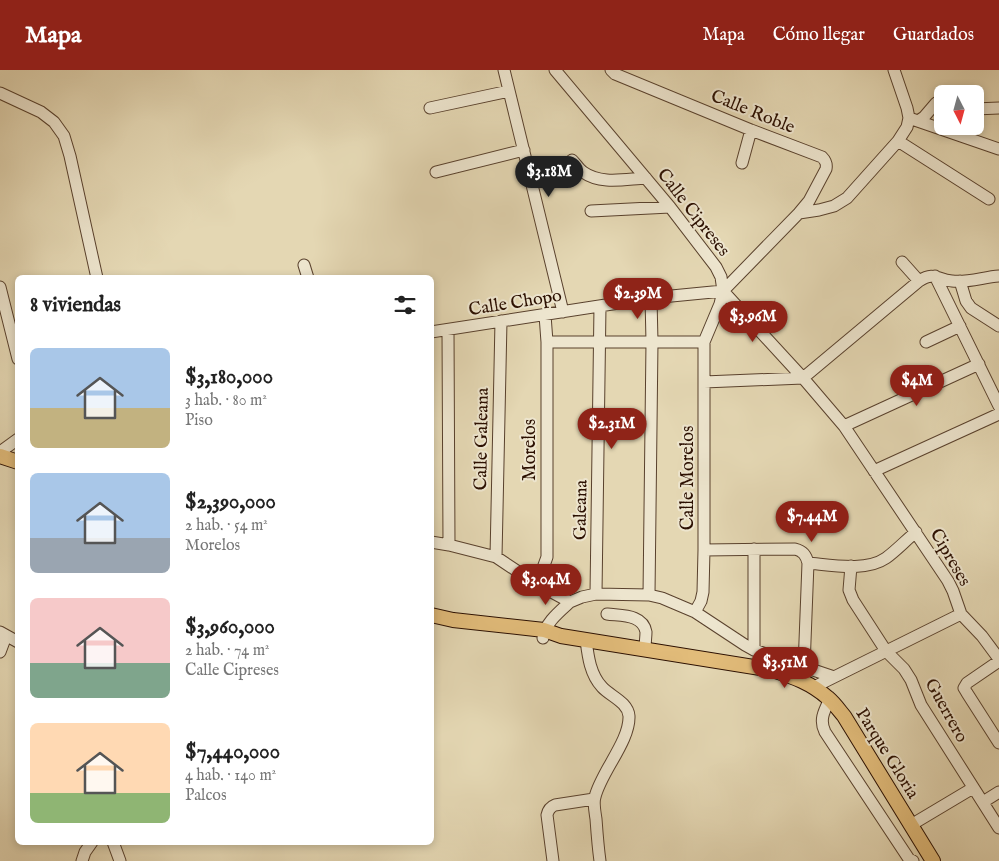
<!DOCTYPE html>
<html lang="es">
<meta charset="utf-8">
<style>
:root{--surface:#fff;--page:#f6f6f6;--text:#222;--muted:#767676;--accent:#8f2418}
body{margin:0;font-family:"IM FELL English",serif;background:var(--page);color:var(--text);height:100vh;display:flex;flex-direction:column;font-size:19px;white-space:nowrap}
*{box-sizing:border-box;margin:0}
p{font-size:16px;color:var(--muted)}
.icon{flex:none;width:28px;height:28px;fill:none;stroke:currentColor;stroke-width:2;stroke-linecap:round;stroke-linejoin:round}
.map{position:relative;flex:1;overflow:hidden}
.details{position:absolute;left:15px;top:205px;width:419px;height:570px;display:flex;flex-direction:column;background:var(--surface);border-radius:8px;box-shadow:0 2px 8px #0003}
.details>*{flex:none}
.needle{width:32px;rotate:174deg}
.fabs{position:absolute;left:934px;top:15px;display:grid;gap:10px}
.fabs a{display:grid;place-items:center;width:50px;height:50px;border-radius:8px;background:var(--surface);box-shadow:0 2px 8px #0003;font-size:25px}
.price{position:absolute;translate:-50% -42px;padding:0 11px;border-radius:18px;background:var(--accent);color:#fff;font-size:16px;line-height:32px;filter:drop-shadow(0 1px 2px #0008)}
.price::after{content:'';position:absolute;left:50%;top:30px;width:15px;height:11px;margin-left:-8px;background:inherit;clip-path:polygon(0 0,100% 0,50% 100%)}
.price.on{background:#222;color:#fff}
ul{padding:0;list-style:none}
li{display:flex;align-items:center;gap:15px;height:125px;padding:0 15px}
li span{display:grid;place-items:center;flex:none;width:140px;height:100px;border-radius:8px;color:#555}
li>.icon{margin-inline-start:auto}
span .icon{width:60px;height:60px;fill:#fffc;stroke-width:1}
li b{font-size:21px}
h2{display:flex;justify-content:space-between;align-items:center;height:60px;padding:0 15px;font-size:21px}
header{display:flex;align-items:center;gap:30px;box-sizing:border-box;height:70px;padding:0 25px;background:var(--accent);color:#fff}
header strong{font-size:24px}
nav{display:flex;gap:28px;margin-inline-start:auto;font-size:18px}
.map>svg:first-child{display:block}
</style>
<header>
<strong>Mapa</strong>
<nav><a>Mapa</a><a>Cómo llegar</a><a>Guardados</a></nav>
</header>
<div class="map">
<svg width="999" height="791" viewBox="0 0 999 791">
<rect width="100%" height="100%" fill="#e4d7b3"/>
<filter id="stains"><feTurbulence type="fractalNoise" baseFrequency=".004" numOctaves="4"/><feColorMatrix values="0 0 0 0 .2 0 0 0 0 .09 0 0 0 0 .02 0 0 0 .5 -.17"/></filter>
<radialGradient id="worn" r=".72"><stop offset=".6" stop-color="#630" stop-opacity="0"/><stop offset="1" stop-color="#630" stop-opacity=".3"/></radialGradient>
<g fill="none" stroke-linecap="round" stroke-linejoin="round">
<defs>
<path id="minor" d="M504,0L563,242
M555,0L670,137L716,197L721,207L723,221L803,308L844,356L948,511L953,521L961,544L982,566L999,589
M611,0L615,4L751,60L822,87C826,91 827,94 826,99L809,131L799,143L723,221
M0,23L41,42L54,52L64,66L70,86L97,208
M430,38L509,21
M975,39L999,38
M909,48L999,79
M918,51L924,47L936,33H942
M898,71L989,129
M572,90C576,94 579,99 583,102C601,115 625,109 646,108
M742,93L751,60
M436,102L524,80
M591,141L670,137
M799,143L819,140L834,136L847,128L898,71L907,57L909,48L907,38L894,0
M902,192L919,211C935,201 937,210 952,211C967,213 984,207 999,206
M304,195L308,208
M935,206L999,336
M960,211L966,231L971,238L999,256
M0,217L18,289
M448,260L449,475
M431,262L651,228L723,221
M547,272H704
M926,272L960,256
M704,312L803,308L919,211
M844,356L979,294
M0,382L18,369
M874,401L999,344
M431,472L449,475L496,487L535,513L570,532L582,527L596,524L649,525L662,528L695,542L745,575L754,580L834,607
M754,479V580
M704,480L795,479C803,481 806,485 808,493C831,495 866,502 886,488C897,480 906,470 916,462
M496,487L501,251
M851,496L849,520L853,530L886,581L904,599L911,610L921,635L999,758
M535,513L543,498L547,487V272L545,245
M596,524L600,236
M649,525L652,272L651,228
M695,542L701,531L703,522L704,480V272L720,234L723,221
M607,544C621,546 643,544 646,562C646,567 645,573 645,579
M0,562L18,572
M543,568C545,553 559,542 570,532
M586,570C588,586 590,604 602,617C610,626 628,632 629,646C630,671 601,702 595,727C593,733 595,742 596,749C597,763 598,777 600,791
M0,582L6,566
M999,591L967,613L964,618L967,623L999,673
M804,597L808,493
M814,617L961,544
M830,629C824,641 819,650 825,662L909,789L913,791
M983,732L999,722
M911,755L973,718
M113,772L120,791
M82,791L85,782L92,772
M553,791L547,745C548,740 550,737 555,735L594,729"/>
<path id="major" d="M0,386L18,392
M431,545L453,550L544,560L561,566L772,600C794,607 811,613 828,628C834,633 839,640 844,646L933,791"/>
</defs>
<use href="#minor" stroke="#59412d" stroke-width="13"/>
<use href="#major" stroke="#2b0f00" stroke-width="16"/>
<use href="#minor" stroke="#ede5ce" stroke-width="11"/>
<use href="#major" stroke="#e2bc7a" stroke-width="14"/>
</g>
<g text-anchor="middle" stroke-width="4" stroke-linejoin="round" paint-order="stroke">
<g font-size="18" fill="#2b0f00" stroke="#ede5ce">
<text transform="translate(753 41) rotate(22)" y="6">Calle Roble</text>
<text transform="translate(694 142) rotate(52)" y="6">Calle Cipreses</text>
<text transform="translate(515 232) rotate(-9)" y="6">Calle Chopo</text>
<text transform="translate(481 369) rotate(-89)" y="6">Calle Galeana</text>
<text transform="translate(529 380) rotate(-90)" y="6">Morelos</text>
<text transform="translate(687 408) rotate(-90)" y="6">Calle Morelos</text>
<text transform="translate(580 440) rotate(-89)" y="6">Galeana</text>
<text transform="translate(951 487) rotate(60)" y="6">Cipreses</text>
<text transform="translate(947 640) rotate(61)" y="6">Guerrero</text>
<text transform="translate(888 683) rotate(58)" y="6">Parque Gloria</text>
</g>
</g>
<rect width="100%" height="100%" filter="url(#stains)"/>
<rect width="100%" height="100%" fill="url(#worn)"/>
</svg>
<div class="fabs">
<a><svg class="needle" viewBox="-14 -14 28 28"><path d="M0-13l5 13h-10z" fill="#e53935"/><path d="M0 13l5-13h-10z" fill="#767676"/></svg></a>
</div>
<b class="price on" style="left:549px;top:128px">$3.18M</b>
<b class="price" style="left:638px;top:250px">$2.39M</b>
<b class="price" style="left:753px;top:273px">$3.96M</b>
<b class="price" style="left:917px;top:337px">$4M</b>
<b class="price" style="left:612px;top:380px">$2.31M</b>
<b class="price" style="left:812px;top:473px">$7.44M</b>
<b class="price" style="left:546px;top:536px">$3.04M</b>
<b class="price" style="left:785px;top:619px">$3.51M</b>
<section class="details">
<h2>8 viviendas<svg class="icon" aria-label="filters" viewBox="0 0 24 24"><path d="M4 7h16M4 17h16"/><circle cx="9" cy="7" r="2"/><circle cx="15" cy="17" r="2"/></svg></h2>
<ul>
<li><span style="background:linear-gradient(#a9c7e8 60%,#c2b280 0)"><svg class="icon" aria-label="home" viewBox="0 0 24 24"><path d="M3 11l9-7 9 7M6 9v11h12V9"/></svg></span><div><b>$3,180,000</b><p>3 hab. · 80 m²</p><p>Piso</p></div></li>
<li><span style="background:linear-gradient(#a9c7e8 65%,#9aa5b1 0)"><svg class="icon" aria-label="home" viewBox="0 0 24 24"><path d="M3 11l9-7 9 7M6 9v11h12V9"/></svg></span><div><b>$2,390,000</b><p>2 hab. · 54 m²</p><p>Morelos</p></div></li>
<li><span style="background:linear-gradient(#f6c9c9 65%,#7fa58c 0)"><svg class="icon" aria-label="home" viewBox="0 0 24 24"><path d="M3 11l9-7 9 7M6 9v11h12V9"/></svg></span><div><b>$3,960,000</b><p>2 hab. · 74 m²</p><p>Calle Cipreses</p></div></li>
<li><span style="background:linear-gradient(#ffd9b3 70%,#8fb573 0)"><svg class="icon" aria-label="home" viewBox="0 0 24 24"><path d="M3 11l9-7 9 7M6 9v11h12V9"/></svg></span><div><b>$7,440,000</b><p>4 hab. · 140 m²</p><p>Palcos</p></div></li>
</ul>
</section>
</div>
